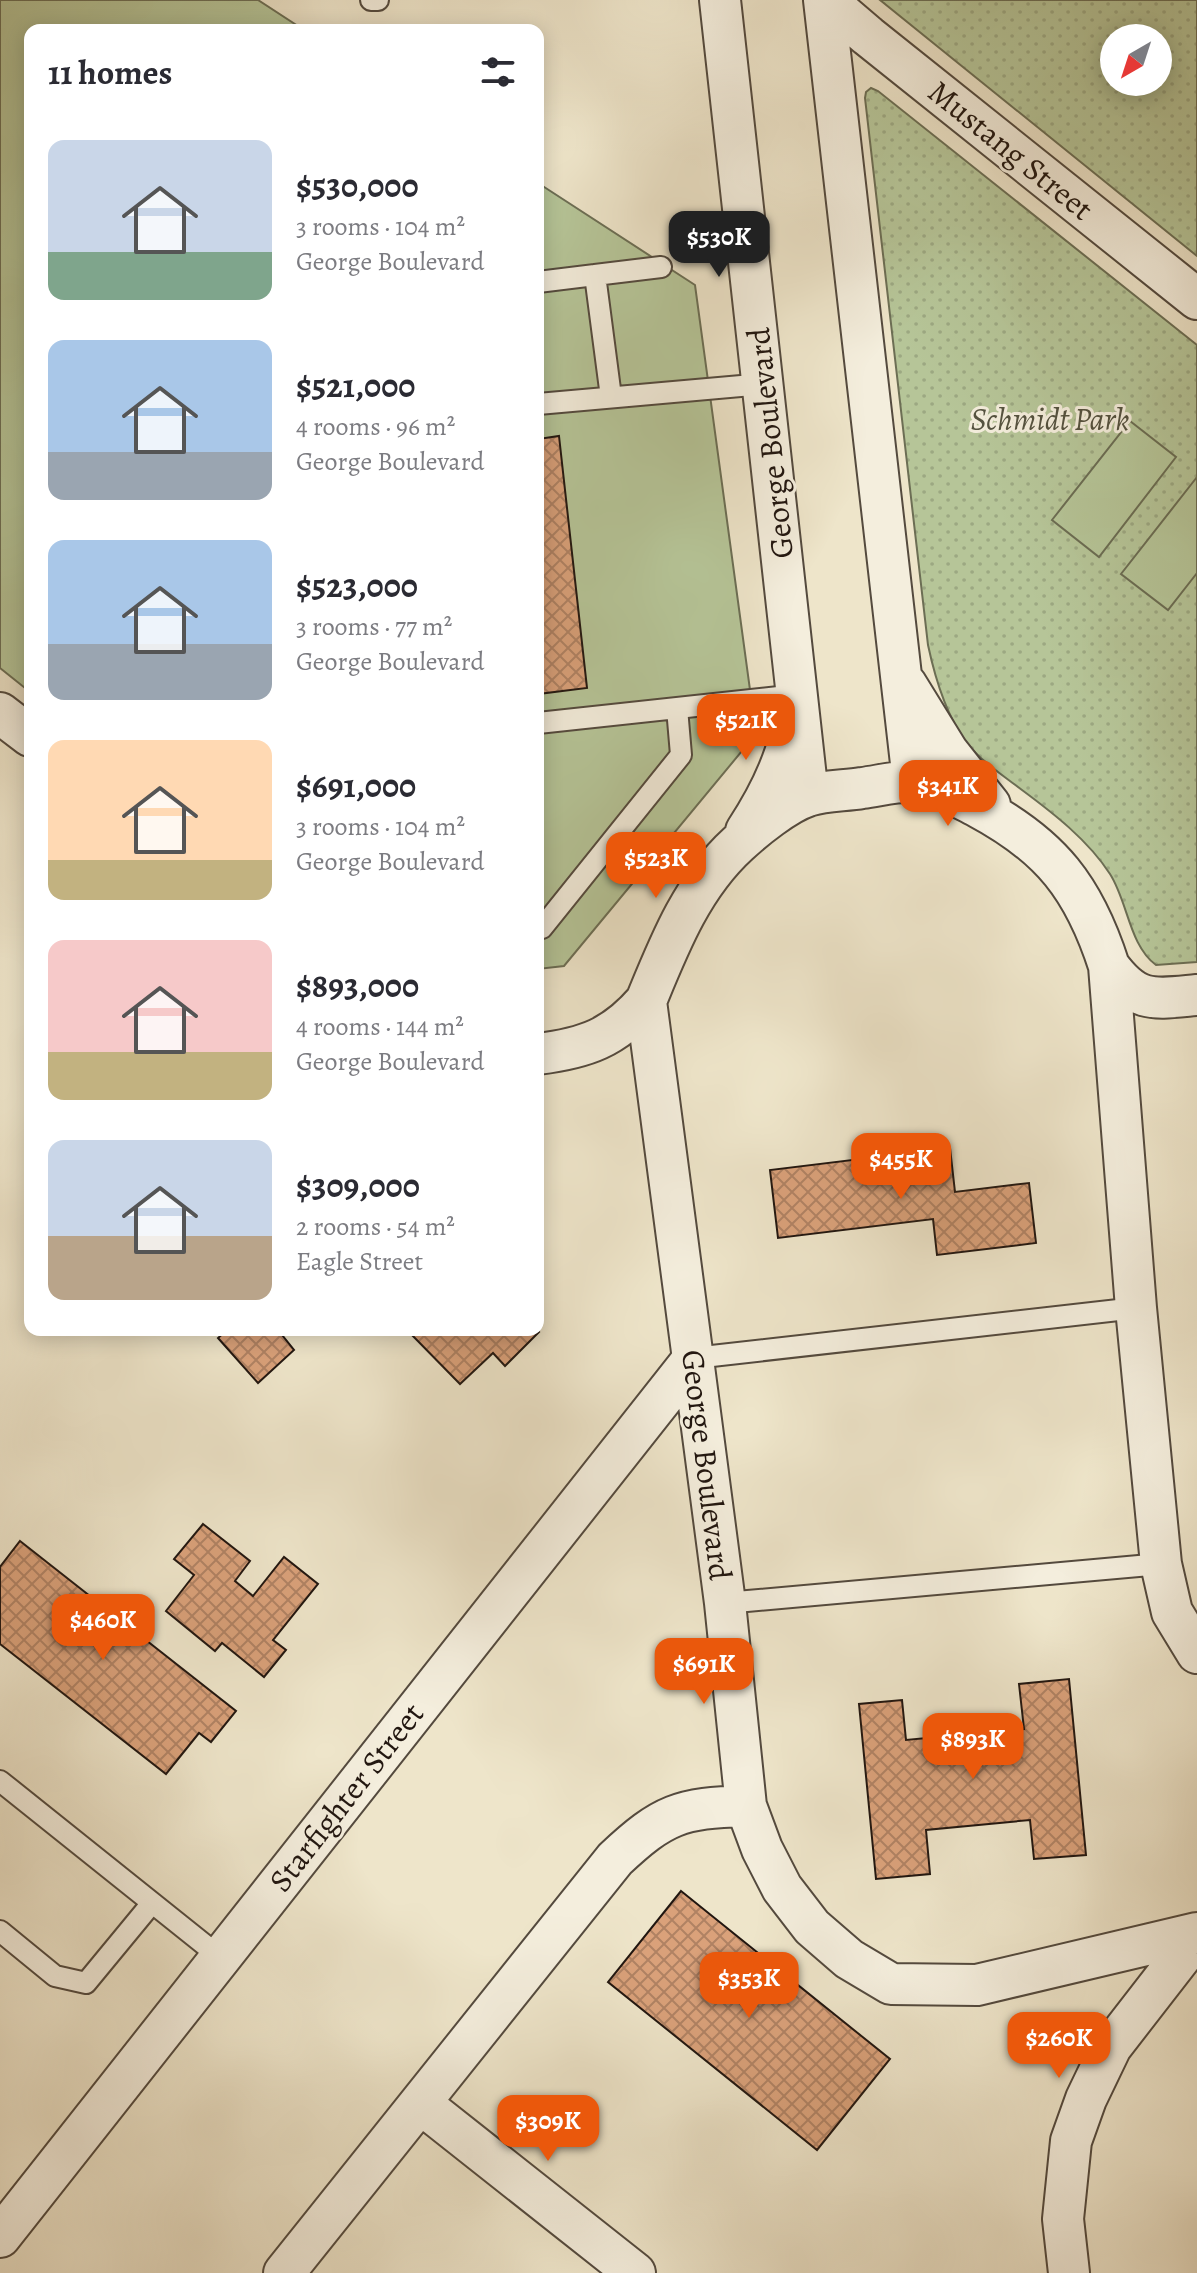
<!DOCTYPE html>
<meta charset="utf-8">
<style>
:root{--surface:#fff;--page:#f2f2f3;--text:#2b2b33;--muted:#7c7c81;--accent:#ea580c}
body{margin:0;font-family:Alegreya,serif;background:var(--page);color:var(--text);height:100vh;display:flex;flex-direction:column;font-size:30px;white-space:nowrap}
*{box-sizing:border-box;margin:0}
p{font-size:26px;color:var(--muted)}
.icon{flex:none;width:44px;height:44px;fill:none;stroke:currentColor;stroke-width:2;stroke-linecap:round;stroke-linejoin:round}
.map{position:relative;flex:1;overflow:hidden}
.side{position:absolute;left:24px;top:24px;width:520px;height:1312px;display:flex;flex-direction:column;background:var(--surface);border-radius:16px;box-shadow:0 4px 20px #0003}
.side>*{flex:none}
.needle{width:52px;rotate:219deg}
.fabs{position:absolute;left:1100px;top:24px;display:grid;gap:16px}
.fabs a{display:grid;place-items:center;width:72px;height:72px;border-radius:50%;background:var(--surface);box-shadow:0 4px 20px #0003;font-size:40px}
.price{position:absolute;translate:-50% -68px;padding:0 18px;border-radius:16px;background:var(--accent);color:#fff;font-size:26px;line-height:52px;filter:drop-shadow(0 2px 4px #0008)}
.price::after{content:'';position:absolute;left:50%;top:48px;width:24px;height:18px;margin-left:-12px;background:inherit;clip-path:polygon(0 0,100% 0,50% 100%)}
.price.current{background:#222;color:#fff}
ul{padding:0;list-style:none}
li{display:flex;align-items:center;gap:24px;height:200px;padding:0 24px}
li span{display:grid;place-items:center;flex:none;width:224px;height:160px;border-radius:16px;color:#555}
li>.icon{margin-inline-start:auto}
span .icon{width:96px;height:96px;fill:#fffc;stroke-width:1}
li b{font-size:34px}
h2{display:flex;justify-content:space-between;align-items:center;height:96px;padding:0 24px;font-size:34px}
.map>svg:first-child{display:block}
</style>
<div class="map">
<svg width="1197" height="2273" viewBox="0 0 1197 2273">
<defs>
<pattern id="green-dots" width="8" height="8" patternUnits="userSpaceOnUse" patternTransform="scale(2)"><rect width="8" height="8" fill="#b6c598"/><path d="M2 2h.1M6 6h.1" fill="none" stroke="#9ca882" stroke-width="1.8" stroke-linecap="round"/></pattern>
<pattern id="building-cross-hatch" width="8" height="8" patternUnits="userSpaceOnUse" patternTransform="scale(2)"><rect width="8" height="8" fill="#daa17a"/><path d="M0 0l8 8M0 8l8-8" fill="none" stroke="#b08263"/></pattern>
</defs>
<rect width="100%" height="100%" fill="#eee5ca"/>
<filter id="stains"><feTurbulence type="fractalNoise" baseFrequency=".0025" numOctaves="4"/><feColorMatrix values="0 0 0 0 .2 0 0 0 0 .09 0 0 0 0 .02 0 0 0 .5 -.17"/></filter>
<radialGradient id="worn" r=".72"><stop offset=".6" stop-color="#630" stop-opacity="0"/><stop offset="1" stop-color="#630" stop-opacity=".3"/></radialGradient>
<path fill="url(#green-dots)" stroke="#6c6e54" stroke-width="2" fill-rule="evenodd" d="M880,0H1197V256ZM1158,38V82H1114V38Z
M871,88L878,91L1197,345V962L1156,965C1129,945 1128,902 1110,874C1088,840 1053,813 1022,790C1002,775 981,761 966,742C946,715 935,678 928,645L865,98L866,92Z"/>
<path fill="#b6c598" stroke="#6c6e54" stroke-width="2" d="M0,0H258L304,30H30V692L0,668Z
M538,183L695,285L756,734L564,966L538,969Z
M1130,421L1176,457L1099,557L1052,520Z
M1197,477V573L1168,610L1121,574Z"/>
<path fill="url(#building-cross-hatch)" stroke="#211610" stroke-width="2" d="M559,436L587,688L538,694V439Z
M950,1148L955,1192L1029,1183L1036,1243L937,1255L933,1219L778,1238L770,1170Z
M227,1330H278L294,1350L258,1383L218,1338Z
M407,1330H537L539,1332L505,1366L493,1353L460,1384Z
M203,1524L250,1561L235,1581L253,1596L284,1557L318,1584L273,1640L286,1650L264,1677L222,1643L215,1651L166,1611L194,1575L174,1559Z
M20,1541L236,1711L211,1742L199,1733L166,1774L0,1644V1567Z
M1069,1679L1086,1855L1034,1859L1030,1820L926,1830L930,1874L876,1879L859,1704L902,1700L906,1740L1024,1729L1019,1684Z
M681,1891L890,2059L817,2150L608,1982Z"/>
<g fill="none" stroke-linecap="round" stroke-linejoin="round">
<defs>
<path id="service" d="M371,0H378
M538,282L595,275
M611,397L595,275L661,267
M538,404L764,384
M538,723L797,695
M538,928H542L681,755L677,708
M694,1358L1136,1308
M725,1603L1161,1564
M0,1781L220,1957
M0,1931L55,1976L86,1983L152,1903"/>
<path id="minor" d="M720,0L808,796
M824,0L913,781
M826,0L868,36L1197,299
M906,684L948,752L990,805
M0,713L30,736
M746,831C767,799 787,760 793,721
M1109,966C1137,1004 1154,999 1197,995
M538,1054C586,1048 614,1038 646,1001
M1197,1653L1172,1612L1161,1564L1136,1308L1109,966C1084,888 1051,846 978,807C958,797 939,785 916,782C899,780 879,786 862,788C845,791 824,790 808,796C786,803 754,829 738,844C692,886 669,945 646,1001L725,1603L746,1806L762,1849L782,1888L812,1927L849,1959L891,1984L977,1985L1197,1933
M420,2103L635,2273
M0,2237L694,1358
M284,2273L615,1859C663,1814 680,1808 746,1806
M1069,2273L1063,2219L1071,2141L1086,2099L1111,2047L1197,1936"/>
</defs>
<use href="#service" stroke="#544a3e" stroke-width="24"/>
<use href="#minor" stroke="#544a3e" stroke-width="44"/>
<use href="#service" stroke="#f4eedd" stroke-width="20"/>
<use href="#minor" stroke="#f4eedd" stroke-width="40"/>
</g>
<g text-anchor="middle" stroke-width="6" stroke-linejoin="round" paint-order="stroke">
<g font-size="32" fill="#211610" stroke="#f4eedd">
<text transform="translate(1011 150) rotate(39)" y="11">Mustang Street</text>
<text transform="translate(770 443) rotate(-96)" y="11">George Boulevard</text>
<text transform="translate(707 1465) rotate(83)" y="11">George Boulevard</text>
<text transform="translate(346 1797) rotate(-52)" y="11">Starfighter Street</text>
</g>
<g font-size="32" font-style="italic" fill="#555340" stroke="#f4eedd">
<text x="1050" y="430">Schmidt Park</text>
</g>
</g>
<rect width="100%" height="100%" filter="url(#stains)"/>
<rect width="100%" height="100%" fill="url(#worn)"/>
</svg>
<div class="fabs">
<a><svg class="needle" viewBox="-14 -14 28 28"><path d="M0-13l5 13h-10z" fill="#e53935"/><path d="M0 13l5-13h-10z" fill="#7c7c81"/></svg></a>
</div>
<b class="price current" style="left:719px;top:279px">$530K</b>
<b class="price" style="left:746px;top:762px">$521K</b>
<b class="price" style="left:948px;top:828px">$341K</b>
<b class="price" style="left:656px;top:900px">$523K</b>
<b class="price" style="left:901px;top:1201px">$455K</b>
<b class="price" style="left:103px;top:1662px">$460K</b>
<b class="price" style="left:704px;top:1706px">$691K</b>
<b class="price" style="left:973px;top:1781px">$893K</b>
<b class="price" style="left:749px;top:2020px">$353K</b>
<b class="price" style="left:1059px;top:2080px">$260K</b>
<b class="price" style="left:548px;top:2163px">$309K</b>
<section class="side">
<h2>11 homes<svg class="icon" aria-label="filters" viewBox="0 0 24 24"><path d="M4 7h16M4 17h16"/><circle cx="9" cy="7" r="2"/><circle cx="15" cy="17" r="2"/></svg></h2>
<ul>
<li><span style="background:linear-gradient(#c9d6e8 70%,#7fa58c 0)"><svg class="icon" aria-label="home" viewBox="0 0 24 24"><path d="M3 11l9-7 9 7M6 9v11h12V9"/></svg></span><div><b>$530,000</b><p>3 rooms · 104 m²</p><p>George Boulevard</p></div></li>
<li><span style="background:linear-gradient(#a9c7e8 70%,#9aa5b1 0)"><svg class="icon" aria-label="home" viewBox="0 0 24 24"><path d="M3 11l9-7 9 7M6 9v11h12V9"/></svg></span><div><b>$521,000</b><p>4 rooms · 96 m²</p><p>George Boulevard</p></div></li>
<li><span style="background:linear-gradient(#a9c7e8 65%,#9aa5b1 0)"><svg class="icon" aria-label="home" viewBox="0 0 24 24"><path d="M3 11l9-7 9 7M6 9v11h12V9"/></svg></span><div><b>$523,000</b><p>3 rooms · 77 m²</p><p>George Boulevard</p></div></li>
<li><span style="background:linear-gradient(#ffd9b3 75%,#c2b280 0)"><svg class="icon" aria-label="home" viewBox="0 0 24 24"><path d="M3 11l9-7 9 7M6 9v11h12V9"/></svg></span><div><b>$691,000</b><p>3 rooms · 104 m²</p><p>George Boulevard</p></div></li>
<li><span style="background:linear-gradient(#f6c9c9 70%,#c2b280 0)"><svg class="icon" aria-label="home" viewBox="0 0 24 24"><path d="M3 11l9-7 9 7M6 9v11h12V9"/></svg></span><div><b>$893,000</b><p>4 rooms · 144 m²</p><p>George Boulevard</p></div></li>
<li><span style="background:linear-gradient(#c9d6e8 60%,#b9a48a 0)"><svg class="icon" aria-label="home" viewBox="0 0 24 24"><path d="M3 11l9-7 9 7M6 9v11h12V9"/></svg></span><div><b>$309,000</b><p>2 rooms · 54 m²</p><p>Eagle Street</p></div></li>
</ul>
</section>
</div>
